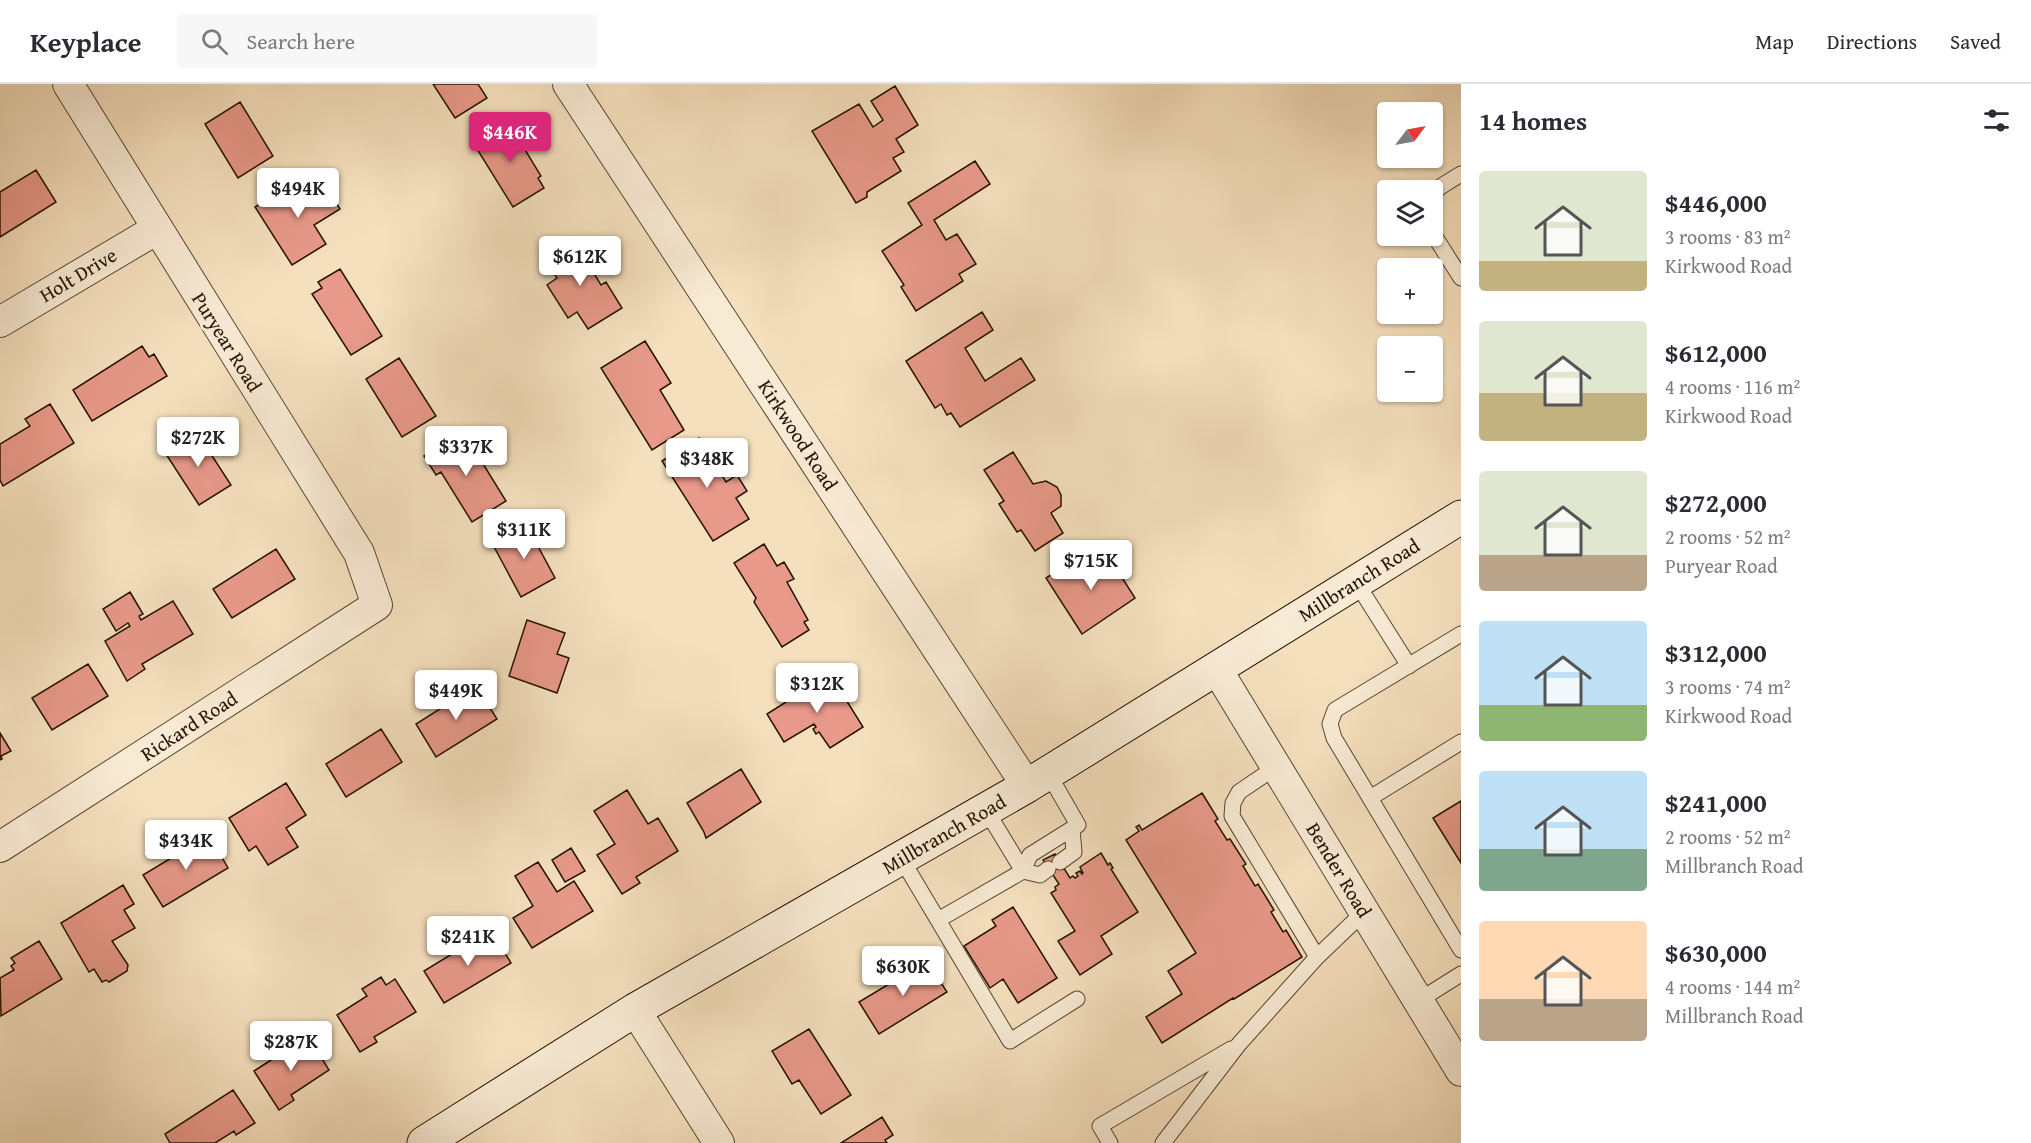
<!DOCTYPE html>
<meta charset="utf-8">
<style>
:root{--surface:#fff;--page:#f7f7f7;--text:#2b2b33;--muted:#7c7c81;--line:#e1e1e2;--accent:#db2777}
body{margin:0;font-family:"Gentium Book Plus",serif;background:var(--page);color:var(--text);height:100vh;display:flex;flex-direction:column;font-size:22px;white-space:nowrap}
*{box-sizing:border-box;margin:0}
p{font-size:20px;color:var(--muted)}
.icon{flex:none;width:33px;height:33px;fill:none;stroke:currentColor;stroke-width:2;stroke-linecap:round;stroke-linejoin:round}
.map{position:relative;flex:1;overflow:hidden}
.panel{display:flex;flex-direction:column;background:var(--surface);width:570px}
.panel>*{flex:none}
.needle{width:39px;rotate:58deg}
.buttons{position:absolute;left:1377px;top:18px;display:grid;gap:12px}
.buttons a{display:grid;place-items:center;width:66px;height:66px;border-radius:6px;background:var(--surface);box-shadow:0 2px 4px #0004;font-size:30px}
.price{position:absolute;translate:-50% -51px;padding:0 14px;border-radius:6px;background:#fff;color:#222;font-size:20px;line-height:39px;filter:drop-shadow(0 2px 3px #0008)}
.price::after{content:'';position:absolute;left:50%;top:36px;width:18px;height:14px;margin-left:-9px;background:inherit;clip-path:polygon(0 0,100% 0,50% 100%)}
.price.selected{background:var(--accent);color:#fff}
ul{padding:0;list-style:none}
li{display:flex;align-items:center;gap:18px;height:150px;padding:0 18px}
li span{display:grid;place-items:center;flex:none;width:168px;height:120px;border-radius:6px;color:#555}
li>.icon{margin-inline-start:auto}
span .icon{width:72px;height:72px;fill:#fffc;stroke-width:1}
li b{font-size:26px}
h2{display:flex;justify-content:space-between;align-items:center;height:72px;padding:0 18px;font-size:26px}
header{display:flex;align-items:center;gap:36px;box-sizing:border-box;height:84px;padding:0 30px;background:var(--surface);border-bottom:2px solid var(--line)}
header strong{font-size:28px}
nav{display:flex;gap:33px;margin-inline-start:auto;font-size:21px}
.search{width:420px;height:54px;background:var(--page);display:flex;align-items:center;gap:15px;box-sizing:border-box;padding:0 21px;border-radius:6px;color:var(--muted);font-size:22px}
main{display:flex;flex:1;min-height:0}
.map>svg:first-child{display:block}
</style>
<header>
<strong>Keyplace</strong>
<div class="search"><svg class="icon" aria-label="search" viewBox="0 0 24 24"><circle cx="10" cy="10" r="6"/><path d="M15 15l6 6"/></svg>Search here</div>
<nav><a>Map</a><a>Directions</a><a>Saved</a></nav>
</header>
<main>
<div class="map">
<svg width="1461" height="1059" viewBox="0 0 1461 1059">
<rect width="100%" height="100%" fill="#f5e0be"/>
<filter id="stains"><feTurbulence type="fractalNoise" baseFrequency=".00333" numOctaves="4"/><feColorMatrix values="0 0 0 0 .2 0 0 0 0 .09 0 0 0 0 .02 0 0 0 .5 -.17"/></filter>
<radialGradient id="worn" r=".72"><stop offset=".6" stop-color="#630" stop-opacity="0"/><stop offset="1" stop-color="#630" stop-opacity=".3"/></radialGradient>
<path fill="#e89989" stroke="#251200" stroke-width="1.5" d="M433,0H478L487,14L455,34Z
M895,2L918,41L896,55L904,68L893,74L901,87L867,108V113L856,119L812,47L859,20L873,43L883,36L871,17Z
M240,18L273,72L238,94L205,40Z
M499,36L505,44L510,41L541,92L538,94L544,104L513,123L477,65L485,60L478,49Z
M975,77L990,100L934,136L946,156L957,150L976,180L959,190L963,197L916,227L901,203L904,201L882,167L922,141L908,119Z
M36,86L56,118L0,153V108Z
M322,95L340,125L314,141L326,160L292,181L255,123L289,102L295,112Z
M573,155L601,201L606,198L622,224L588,245L577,228L568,234L547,201L557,194L544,174Z
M340,185L382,252L351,271L312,210L322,204L318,198Z
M982,228L993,246L965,264L985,297L1021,274L1035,296L960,343L951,329L947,331L941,320L935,324L906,277Z
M645,257L671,299L660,306L684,346L652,366L601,284Z
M142,262L149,273L154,270L167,292L92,337L73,306Z
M399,274L436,332L402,353L366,295Z
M50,320L74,359L3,402L0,396V360L30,342L25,335Z
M196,347L231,401L199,421L164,367Z
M464,349L506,417L472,438L441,388L436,391L424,372L433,366L434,368Z
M699,354L726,398L737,391L747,407L736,414L749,435L713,457L662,377Z
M1013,368L1033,400L1046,397L1057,403L1061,411V422L1051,429L1063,449L1035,467L1021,446L1017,448L999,420L1004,417L984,386Z
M526,440L555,494L521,513L492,459Z
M764,460L777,482L784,478L794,495L787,498L808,536L804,538L809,546L782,563L754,518L756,514L734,479Z
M276,465L295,495L232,534L213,505Z
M1107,470L1135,514L1082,550L1046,494L1078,474L1084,484Z
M130,508L143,530L139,532L141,536L173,517L193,550L142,580L145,585L127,597L105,557L130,542L128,539L116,547L103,525Z
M527,536L565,549L557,570L569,574L557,609L509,592Z
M88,580L108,612L52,646L32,614Z
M830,590L863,643L830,664L819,648L816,650L813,645L816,643L814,640L784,658L767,630Z
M476,602L497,635L436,673L416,640Z
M381,645L402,678L346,713L326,680Z
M0,649L11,667L1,672L2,675L0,676Z
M741,685L761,718L706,754L704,748L687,719Z
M286,699L306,731L286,744L298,763L268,781L256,762L249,767L229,734Z
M627,706L648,740L658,734L678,767L636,793L640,799L622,810L597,771L615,760L594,727Z
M1202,709L1218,735L1215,737L1227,756L1230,755L1246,780L1243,782L1255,802L1258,800L1274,826L1271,828L1283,848L1286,846L1302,873L1234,915L1233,914L1162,959L1146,933L1182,910L1168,887L1196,869L1126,756L1139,747L1136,743L1139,741L1142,746Z
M1461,717V779L1433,734Z
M209,751L228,784L163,823L143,791Z
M571,764L585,787L565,798L552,776Z
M1101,769L1108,781L1110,779L1113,784L1111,785L1138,828L1101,852L1112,870L1080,891L1058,857L1075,847L1051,809L1056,806L1055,803L1059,800L1043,776L1055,770L1070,794L1073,792L1075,794L1078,792L1076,789L1080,787L1082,790L1083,789L1080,783Z
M538,778L557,808L574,797L593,827L532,864L513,834L533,822L515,792Z
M123,801L134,820L124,826L135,844L112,857L128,881L127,887L109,898L106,896L102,898L94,885L89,888L61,839Z
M1013,823L1057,894L1018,919L1003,895L990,904L964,862L996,842L992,836Z
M491,846L511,879L444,919L424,887Z
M39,857L62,895L1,932L0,894L14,886L11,882L15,879L11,874Z
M927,877L947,908L879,950L859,918Z
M381,893L386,901L395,895L416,928L374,953L377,958L360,968L337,931L367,912L362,905Z
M809,945L851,1011L821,1030L799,996L792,1000L772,967Z
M308,952L329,986L291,1011L294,1016L279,1026L254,987Z
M233,1006L255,1039L236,1051L234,1047L215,1059H170L165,1050Z
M882,1033L893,1051L885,1056L887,1059H841Z"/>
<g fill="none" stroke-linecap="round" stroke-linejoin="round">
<defs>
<path id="service" d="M1432,111L1440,103L1461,90
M1432,148L1461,194
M1356,498L1409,582
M1461,550L1335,626L1330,640L1334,654L1461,866
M1276,683L1239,708L1233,719L1232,732L1317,873L1364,828
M1370,714L1461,658
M986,726L1023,787L1040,791L1048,785
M901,774L1010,957L1077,915
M1060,778L1074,768L1072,745
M938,836L1023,787L1030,771L1078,741L1048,689
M1418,917L1461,890
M1110,1059L1100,1042L1231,965
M1163,1059L1239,960L1317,873"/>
<path id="minor" d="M568,0L1027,702
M0,238L157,145
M1216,584L1461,987
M0,763L377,521L359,469L68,0
M635,926L719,1059"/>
<path id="secondary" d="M424,1059L635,926L1027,702L1461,433"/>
</defs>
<use href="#service" stroke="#594630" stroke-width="17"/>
<use href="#minor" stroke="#594630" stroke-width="32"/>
<use href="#secondary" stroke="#251200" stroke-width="35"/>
<use href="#service" stroke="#f8ebd5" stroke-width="15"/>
<use href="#minor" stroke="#f8ebd5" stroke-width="30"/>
<use href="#secondary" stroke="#f8ebd5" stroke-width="33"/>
</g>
<g text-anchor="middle" stroke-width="6" stroke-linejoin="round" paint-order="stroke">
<g font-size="20" fill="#251200" stroke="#f8ebd5">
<text transform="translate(78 191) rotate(-31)" y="7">Holt Drive</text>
<text transform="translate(227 258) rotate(58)" y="7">Puryear Road</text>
<text transform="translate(798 351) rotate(57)" y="7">Kirkwood Road</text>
<text transform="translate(1359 496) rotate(-32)" y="7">Millbranch Road</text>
<text transform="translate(189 642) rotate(-33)" y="7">Rickard Road</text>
<text transform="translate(944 750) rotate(-30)" y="7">Millbranch Road</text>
<text transform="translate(1339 786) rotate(59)" y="7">Bender Road</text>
</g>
</g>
<rect width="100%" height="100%" filter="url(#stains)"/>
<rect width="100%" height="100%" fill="url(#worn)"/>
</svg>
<div class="buttons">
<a><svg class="needle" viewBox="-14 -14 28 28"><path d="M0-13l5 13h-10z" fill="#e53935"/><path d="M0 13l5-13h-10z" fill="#7c7c81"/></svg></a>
<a><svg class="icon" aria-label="layers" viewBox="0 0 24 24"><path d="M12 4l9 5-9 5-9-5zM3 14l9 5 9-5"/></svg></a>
<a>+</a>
<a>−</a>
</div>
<b class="price selected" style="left:510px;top:79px">$446K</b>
<b class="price" style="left:298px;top:135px">$494K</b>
<b class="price" style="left:580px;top:203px">$612K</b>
<b class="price" style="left:198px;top:384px">$272K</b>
<b class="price" style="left:466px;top:393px">$337K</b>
<b class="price" style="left:707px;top:405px">$348K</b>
<b class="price" style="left:524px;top:476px">$311K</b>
<b class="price" style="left:1091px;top:507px">$715K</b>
<b class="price" style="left:817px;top:630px">$312K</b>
<b class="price" style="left:456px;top:637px">$449K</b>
<b class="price" style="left:186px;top:787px">$434K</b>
<b class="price" style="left:468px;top:883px">$241K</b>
<b class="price" style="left:903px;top:913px">$630K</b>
<b class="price" style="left:291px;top:988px">$287K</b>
</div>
<section class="panel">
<h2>14 homes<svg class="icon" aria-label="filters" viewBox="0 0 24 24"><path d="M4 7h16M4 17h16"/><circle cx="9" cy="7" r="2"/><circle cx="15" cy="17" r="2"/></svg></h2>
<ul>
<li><span style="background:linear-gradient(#dfe7d0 75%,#c2b280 0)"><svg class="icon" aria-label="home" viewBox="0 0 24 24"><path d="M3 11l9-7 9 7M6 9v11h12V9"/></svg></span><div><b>$446,000</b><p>3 rooms · 83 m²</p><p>Kirkwood Road</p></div></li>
<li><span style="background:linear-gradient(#dfe7d0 60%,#c2b280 0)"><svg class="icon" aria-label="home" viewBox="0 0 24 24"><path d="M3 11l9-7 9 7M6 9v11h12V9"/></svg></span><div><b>$612,000</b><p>4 rooms · 116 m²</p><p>Kirkwood Road</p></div></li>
<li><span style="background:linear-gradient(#dfe7d0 70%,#b9a48a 0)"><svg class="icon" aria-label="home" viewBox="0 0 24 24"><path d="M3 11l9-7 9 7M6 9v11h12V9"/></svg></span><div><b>$272,000</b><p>2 rooms · 52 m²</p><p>Puryear Road</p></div></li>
<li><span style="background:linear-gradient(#bfe0f5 70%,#8fb573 0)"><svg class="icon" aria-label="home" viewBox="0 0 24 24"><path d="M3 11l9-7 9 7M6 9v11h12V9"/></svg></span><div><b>$312,000</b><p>3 rooms · 74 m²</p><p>Kirkwood Road</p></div></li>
<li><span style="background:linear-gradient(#bfe0f5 65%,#7fa58c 0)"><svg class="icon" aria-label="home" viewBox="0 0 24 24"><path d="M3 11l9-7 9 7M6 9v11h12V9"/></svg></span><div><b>$241,000</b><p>2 rooms · 52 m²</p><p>Millbranch Road</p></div></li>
<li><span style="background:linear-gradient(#ffd9b3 65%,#b9a48a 0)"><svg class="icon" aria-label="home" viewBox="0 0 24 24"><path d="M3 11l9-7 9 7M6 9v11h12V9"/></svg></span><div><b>$630,000</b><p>4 rooms · 144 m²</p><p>Millbranch Road</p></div></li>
</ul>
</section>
</main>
